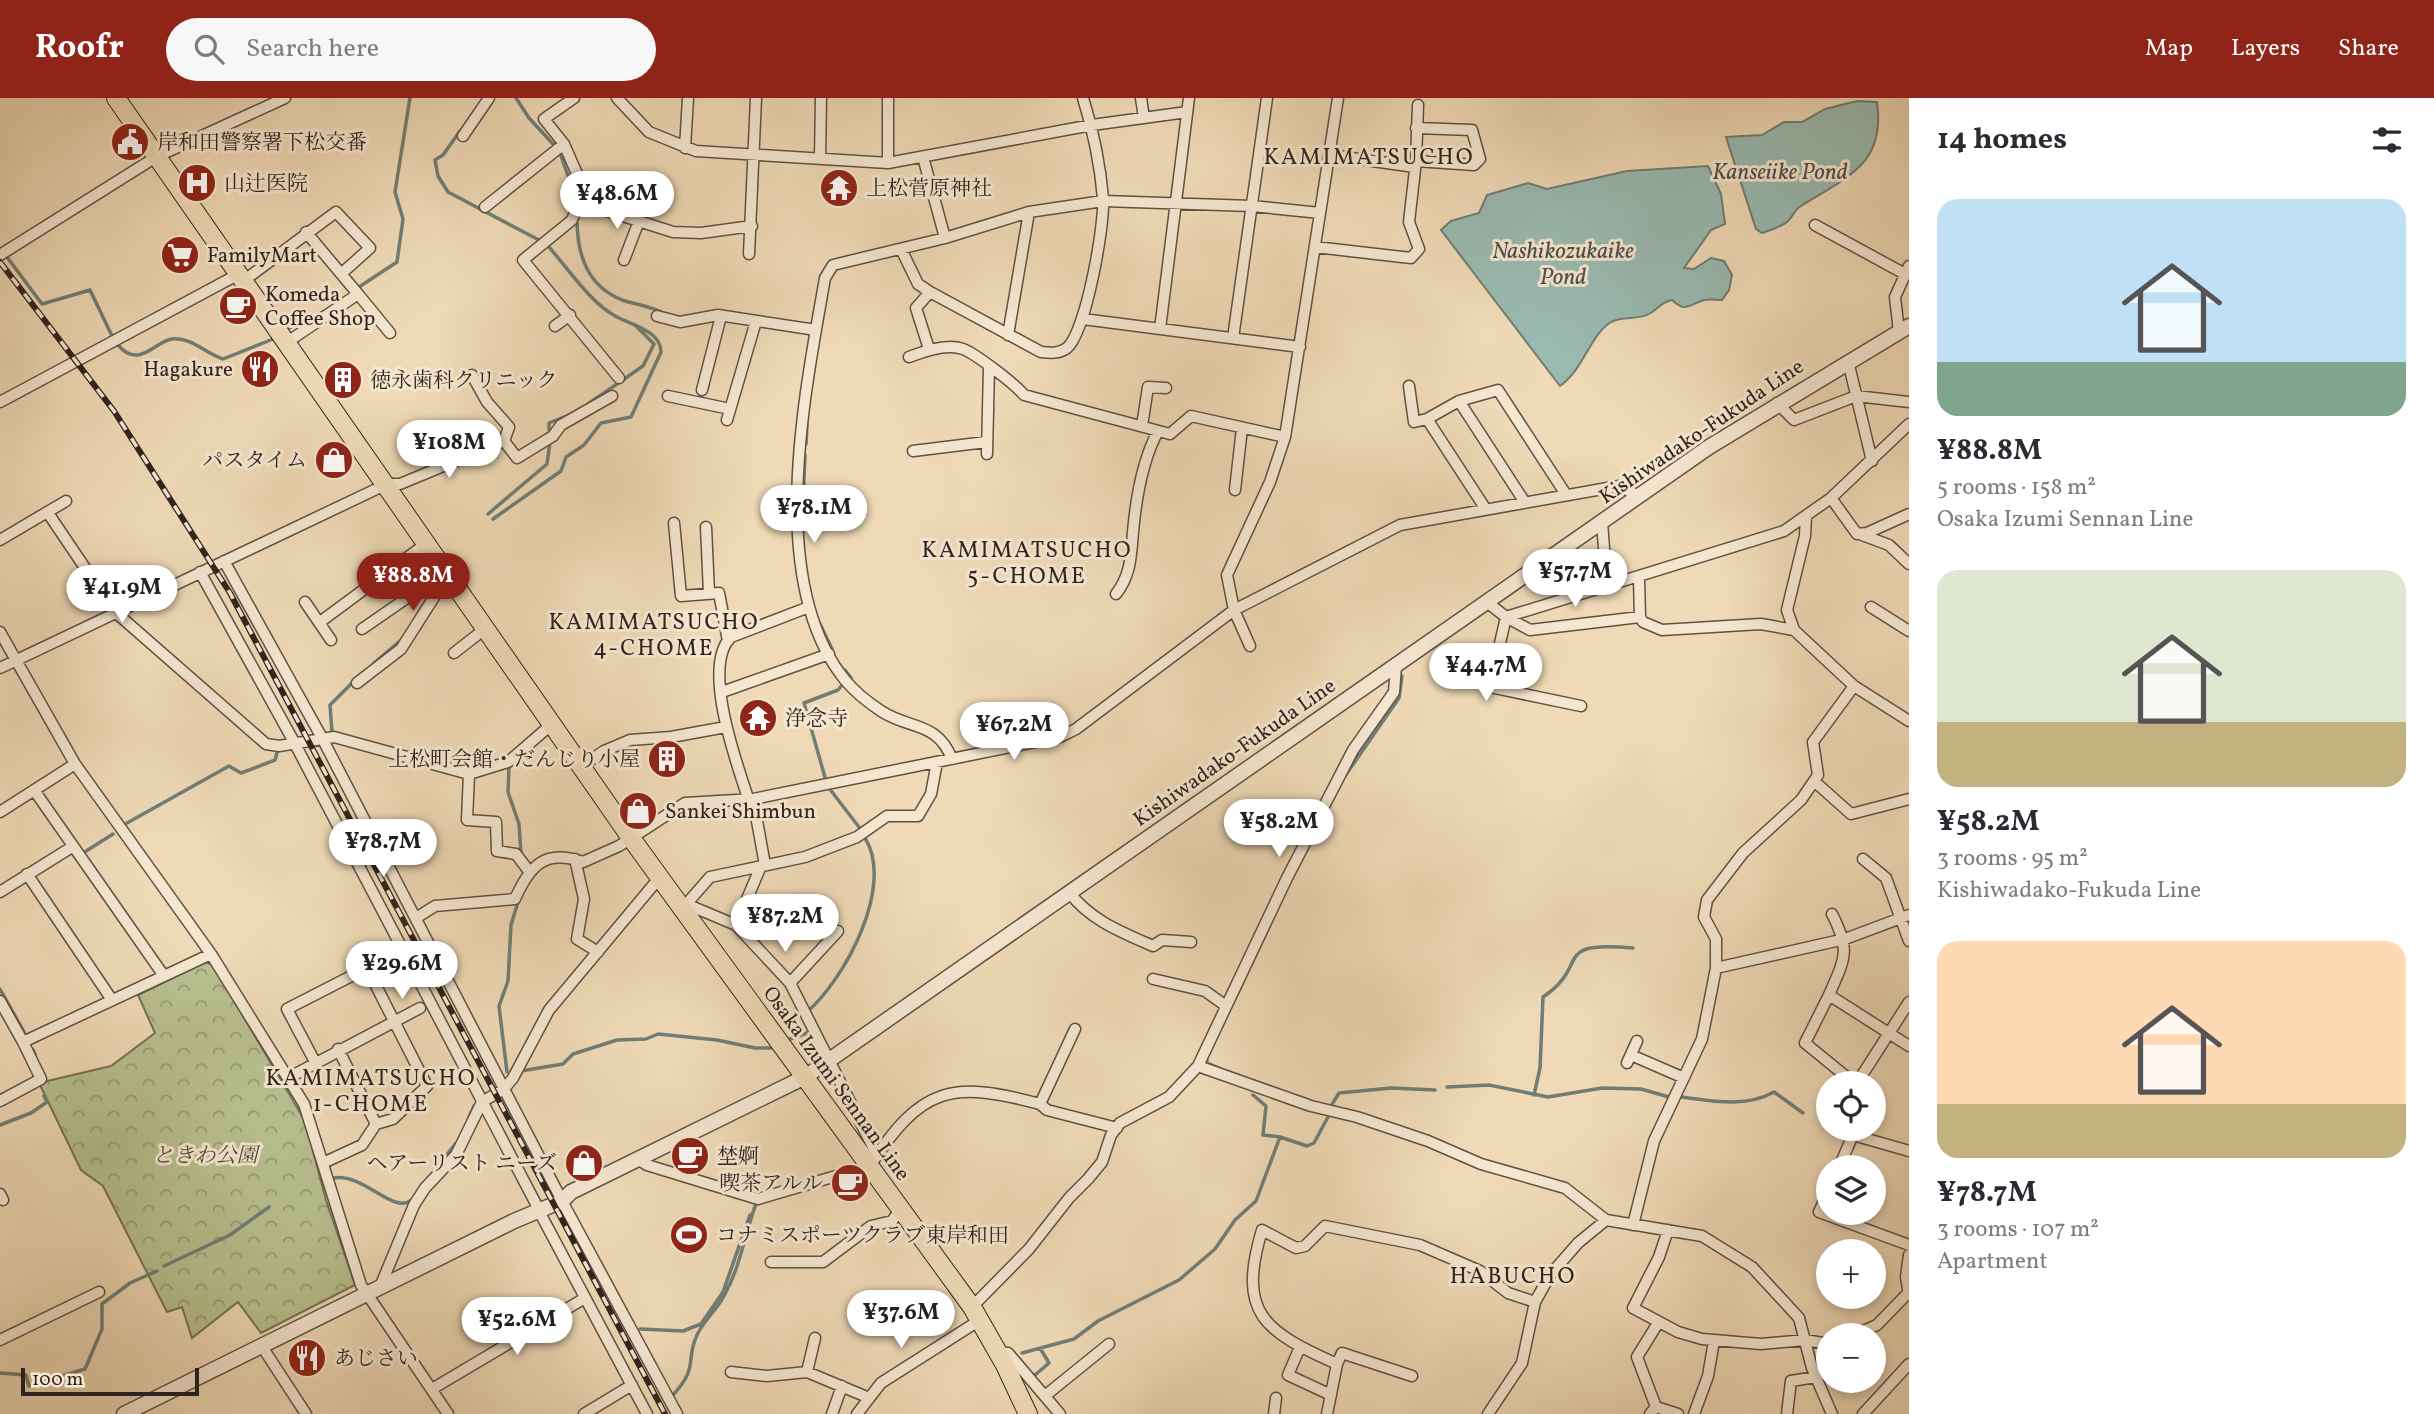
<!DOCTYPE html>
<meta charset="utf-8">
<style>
:root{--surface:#fff;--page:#f7f7f7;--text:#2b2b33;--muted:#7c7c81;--accent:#8f2418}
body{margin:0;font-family:Vollkorn,"Noto Serif JP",serif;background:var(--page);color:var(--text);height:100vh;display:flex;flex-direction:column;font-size:26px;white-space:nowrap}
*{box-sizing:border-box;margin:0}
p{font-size:23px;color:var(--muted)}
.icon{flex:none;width:38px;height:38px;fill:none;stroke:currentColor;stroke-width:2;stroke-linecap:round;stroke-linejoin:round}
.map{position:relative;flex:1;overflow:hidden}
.drawer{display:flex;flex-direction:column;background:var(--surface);width:525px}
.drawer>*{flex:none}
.tools{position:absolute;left:1816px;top:973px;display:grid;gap:14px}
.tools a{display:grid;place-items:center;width:70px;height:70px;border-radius:50%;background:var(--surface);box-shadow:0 4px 10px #0003;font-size:35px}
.scale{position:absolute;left:21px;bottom:18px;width:178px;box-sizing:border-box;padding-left:7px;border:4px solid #30241e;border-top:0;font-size:19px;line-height:24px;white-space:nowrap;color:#30241e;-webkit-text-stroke:5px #f5e6d0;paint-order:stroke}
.price{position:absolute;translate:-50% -60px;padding:0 16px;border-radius:24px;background:#fff;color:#222;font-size:23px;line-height:46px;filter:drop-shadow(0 2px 4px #0008)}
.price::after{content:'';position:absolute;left:50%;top:42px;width:21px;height:16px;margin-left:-10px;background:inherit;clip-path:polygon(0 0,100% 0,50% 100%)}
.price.selected{background:var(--accent);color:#fff}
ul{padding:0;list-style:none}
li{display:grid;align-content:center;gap:14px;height:371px;padding:0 28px}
li span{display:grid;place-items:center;height:217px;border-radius:21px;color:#555}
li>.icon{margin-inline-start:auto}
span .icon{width:126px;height:126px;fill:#fffc;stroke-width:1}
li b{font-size:30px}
h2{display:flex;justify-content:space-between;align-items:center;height:84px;padding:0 28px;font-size:30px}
header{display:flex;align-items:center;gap:42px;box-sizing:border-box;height:98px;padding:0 35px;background:var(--accent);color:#fff}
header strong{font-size:33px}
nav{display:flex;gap:38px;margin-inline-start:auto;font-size:24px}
.search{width:490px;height:63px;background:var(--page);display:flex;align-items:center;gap:18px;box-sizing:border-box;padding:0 24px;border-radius:38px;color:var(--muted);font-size:26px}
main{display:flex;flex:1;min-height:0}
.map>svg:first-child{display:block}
</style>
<header>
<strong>Roofr</strong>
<div class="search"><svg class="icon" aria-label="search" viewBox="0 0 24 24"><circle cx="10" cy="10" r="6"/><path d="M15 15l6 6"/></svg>Search here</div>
<nav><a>Map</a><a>Layers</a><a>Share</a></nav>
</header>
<main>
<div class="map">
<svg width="1909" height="1316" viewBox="0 0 1909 1316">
<defs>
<pattern id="park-crowns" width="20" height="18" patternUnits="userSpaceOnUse" patternTransform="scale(1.75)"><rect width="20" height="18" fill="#b7bf8f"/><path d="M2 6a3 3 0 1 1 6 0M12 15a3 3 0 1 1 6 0" fill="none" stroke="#959b74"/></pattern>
</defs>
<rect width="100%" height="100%" fill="#efd9b6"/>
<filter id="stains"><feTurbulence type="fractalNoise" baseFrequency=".00286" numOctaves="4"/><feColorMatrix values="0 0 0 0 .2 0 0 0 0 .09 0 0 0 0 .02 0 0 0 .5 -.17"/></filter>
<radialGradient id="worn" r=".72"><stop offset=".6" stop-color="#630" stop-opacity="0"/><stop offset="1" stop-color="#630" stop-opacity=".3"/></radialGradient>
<path fill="url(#park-crowns)" stroke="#747256" stroke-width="2" d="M205,864L213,867L305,1023L326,1102L355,1187L261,1235L238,1204L192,1240L182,1209L167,1214L103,1088L81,1072L39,985L111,968L155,935L138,897Z"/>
<path fill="#9abab1" stroke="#707e76" stroke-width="2" d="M1857,3L1877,4C1886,66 1847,79 1801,108C1794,112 1793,119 1787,124C1781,129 1770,132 1762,135L1756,131L1726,39L1762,37L1784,24H1802L1825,11Z
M1708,68L1721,96L1725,126L1711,132L1684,170L1694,171L1711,160L1724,163L1732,177L1729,192L1722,202C1717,202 1709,201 1704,202C1688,207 1686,215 1672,202C1661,204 1658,211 1649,216C1638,222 1622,218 1611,224C1590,237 1584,271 1560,288L1441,132L1451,123L1479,115L1487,97L1528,85L1547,91L1627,73Z"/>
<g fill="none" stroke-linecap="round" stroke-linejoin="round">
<path stroke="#707e76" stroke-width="3.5" d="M516,0L529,20L554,47
M460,33L443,57L435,62L438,78L448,94L539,142
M560,55L571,86
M577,125C578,159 588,188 622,202C637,207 652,208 665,216
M7,159L42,206L90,192L113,240
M359,189L397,164L403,121L395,94L410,0
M287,231L327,212
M118,247C139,272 155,243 172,241C192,239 206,256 223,261L273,241
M588,306L643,268L654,246L634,226
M549,332V325L569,317
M806,346L807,326
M803,405L805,357
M488,416L547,366L550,344
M493,421L561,373L566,359L584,347L601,325L631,319L661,254C661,233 632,227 617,219C590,205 568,170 548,148
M820,526L832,551
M374,565L400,543
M845,572L851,580
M332,634L330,607L355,582
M509,669L508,694L519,726L521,756
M1345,678L1399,600L1402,578
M826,683L804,605L838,592L843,586
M829,690L862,733
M127,725L229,668L241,675L275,662L278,651
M83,755L113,736
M0,891L24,934
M807,914C845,881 895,788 865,740
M787,942L810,934
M33,952L35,956
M1207,962L1205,964L1221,971
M521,973L563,966L573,956L617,942L646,941L658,936L717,942L755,950H775
M507,974L499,908L508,883L511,827L518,804
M1447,989L1489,987L1548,999L1602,990L1641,991L1669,999
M1253,997L1266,1008L1263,1037L1280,1039
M1534,997L1540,970L1543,899C1592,866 1549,843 1633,850
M1681,999C1713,1003 1745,1010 1774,994L1803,1015
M1331,1008L1339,995L1391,990L1435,992
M469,1019L474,1008
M0,1027L31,1015L47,1004L44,998
M431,1077L456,1045
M333,1080C365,1075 392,1117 412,1102
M164,1168L230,1137L269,1109
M640,1231L683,1233L701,1226L723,1194L750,1117
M1022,1255L1074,1241L1098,1223L1179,1182L1215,1151L1235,1122L1256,1103L1280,1039L1307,1048L1314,1045L1329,1017
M0,1275L26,1277L29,1288L85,1271L102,1231V1206L130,1185L157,1173
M1035,1277L1049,1265L1040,1250
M674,1296C699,1268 685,1263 697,1237C704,1222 718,1211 725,1196C741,1167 745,1134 757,1103"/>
<defs>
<path id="minor" d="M574,0L544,21L564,46L588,101L601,111L673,134L701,135L752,128
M617,0L649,34L696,53L888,65L1092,27L1187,14
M888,0V65
M1141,0L1144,20
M463,38L489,0
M685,50L688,0
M1330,57L1415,69
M923,59L945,140
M820,61L821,0
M1416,63L1474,67L1480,61L1472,32L1416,30
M588,101L579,104L572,122L523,162L619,280
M485,109L564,46
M1815,127L1905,176
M306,134L358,196
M1315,149L1411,160L1419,151L1409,124L1416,63L1418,7
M901,151L918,186L930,194L1041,254C1050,255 1059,256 1067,250C1086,234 1105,126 1103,100C1100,66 1093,32 1083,0
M749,156L756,0
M0,157L156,59L285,0
M624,162L639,123
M242,184L336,114L370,150L341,176
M657,218L680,224L718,217L816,232
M1083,221L1300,249
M555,228L570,217
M1160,231L1189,0
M1899,234L1895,199L1909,168
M1008,237L1029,114
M1233,240L1267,0
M286,245L358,196L390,235
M929,251L916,210L930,194
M909,259C924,253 947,245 963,251C976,256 1015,286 1024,297L1170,336L1191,318L1285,339
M1848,263L1872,363
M1409,288L1414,324L1427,321
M702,292L721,218
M668,298L730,311
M1459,303L1524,403
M0,304L237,177
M1777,305L1794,322L1856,298L1909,304
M727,322L756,223
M1142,328L1148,289L1166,290
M504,343L517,360L553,338L561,327L612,298
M913,353L986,344
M987,356L989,269
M1235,392L1242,330
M1831,400L1857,436L1867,435L1909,416
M1485,410L1427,321L1459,303L1498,292L1565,395
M48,415L114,513L266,646L279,648L334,639L469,676L508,664L552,626
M1602,424L1607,490
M674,425L681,498L719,495L728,543
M706,429L709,495
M1862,437L1889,447L1909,466
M0,442L66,403
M224,463L322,640L558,1095
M200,474L294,644L536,1106
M1639,481L1640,519L1643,524L1662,532L1761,526L1794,532
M1116,496C1131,477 1131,457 1133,434C1136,400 1142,363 1158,333
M305,504L331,542
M1488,505L1506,519L1784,433L1831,400L1909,326
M1871,509L1909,533
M320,524L427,445
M362,531L446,473
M0,534L75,666L211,856L304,1006L361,1187L448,1316
M1250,548L1234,512L1227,477L1270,384L1285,339L1338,0
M454,555L486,530
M0,570L387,386H400L504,343L509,329L487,304L472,277
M357,585L401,551L436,496L453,482
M1854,588L1909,623
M722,594L829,556
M1581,608L1490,589L1506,519L1530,532L1640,519
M952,661C937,623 910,632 881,613C869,605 854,593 845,582C765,483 805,295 825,180L833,167L945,140L1029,114L1103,103L1252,108L1320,115
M582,668L604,653L630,642L671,639L726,629
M469,676L467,722L496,724L497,753L516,756L528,772
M1814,683L1851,716L1909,701
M34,692L164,878
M748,700C737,666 701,568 731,539L809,509
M753,701L765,767
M0,714L75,666
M575,761L584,801L577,841L598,854
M1863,761L1886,780L1909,843
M27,776L112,902
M0,794L72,749
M1069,794C1090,822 1121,834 1153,848L1162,842L1191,844
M686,806L736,827L790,885L877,1057
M683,810L710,779L805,759L857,739L887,718H918L931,696L937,664
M1832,816C1851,853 1845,860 1829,897L1909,948
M416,820L435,808L515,801C530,767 545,751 583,764L619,748L685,705L753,701L1060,639L1076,631L1234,512L1400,427L1619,388L1639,398
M736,827L761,768
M1716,870L1845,841L1909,817
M1153,881L1205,893L1226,908
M790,885L838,833
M1829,897L1805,945L1854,985
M0,903L23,944L211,856
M1075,931L1040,1006L1047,1012L1117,1030
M338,951L376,1026
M1631,957L1684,980
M315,964L287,911L367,870L427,988L393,1021L376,1026L362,1047L323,1065
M1627,965L1637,943
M1198,968L1311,1008L1357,1019L1428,1043L1481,1066L1565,1090L1606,1122
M288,980L420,910
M1857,985L1909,904
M0,1003L41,981L23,944
M638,1061L647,1067L758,1101L870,1068C921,989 951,982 1040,1006
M1839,1069L1853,1037L1909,1053
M1829,1092L1819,1114L1909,1147
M0,1096L3,1102
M562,1103L677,1316
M540,1115L647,1316
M1633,1127L1654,1043L1702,941L1716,870V841L1704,819L1707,802L1743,755L1801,702L1814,683L1818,677L1813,644L1854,588L1794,532L1787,512L1805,438L1806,418
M1668,1132L1659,1159L1633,1210L1678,1234L1702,1241L1761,1246L1805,1242L1829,1246
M1909,1157L1906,1179L1909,1197
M771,1164H823L871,1128L892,1123L901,1111
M380,1189L414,1107L425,1090L456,1057L482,1004L504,991L513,980L549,912L660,779
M972,1209L1029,1151L1069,1100L1088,1081L1102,1064L1111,1037L1120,1025L1169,999L1198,968L1287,780L1353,652L1394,594L1396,568
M1854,1237L1877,1227L1908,1195
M0,1242L99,1194
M261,1247L306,1316
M1300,1249L1288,1277L1331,1297
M998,1254L1008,1255L1060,1316
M1337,1266L1342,1255L1412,1278
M731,1274L767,1278L807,1274L867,1299
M807,1274L815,1240
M432,1291L585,1200
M1046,1297L1109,1246
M1656,1309L1678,1316
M584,1316L632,1287
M832,1316L842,1288
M857,1316L881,1285L980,1222
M1274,1316L1276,1300
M1327,1316L1337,1266C1264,1233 1237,1216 1262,1132L1296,1150L1305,1148L1325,1128L1420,1147L1480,1173L1508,1195L1535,1204
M1488,1316L1522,1265L1535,1204L1550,1177L1578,1145L1606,1122L1702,1138L1752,1169L1799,1220L1812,1270L1832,1316
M1650,1316L1656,1309L1637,1259L1658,1225
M1694,1316L1708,1278L1714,1243
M1787,1316L1791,1283L1816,1279
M1863,1316L1909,1266"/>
<path id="tertiary" d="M124,1316L514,1123L562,1103L571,1094L805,979L1709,349L1909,228"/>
<path id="primary" d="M116,0L631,740L972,1209L1005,1267L1028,1316"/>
</defs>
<use href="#minor" stroke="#605144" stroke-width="13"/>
<use href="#tertiary" stroke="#605144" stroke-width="17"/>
<use href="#primary" stroke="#30241e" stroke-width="20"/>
<use href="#minor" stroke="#f5e6d0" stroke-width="10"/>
<use href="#tertiary" stroke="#f5e6d0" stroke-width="14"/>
<use href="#primary" stroke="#efd9b6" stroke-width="18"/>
<defs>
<path id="rail" d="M0,164L114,313L230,495L665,1316"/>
</defs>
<use href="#rail" stroke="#30241e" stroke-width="6"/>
<use href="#rail" stroke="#f5e6d0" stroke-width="3.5" stroke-dasharray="10" stroke-linecap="butt"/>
</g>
<defs>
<symbol id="civic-disc" viewBox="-11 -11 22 22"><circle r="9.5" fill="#8f2418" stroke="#f5e6d0"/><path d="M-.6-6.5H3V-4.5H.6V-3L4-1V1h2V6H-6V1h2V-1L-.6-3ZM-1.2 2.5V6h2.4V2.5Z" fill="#fff"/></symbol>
<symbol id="hospital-disc" viewBox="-11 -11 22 22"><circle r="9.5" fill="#8f2418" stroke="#f5e6d0"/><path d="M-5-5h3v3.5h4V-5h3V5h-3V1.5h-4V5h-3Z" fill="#fff"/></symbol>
<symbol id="temple-disc" viewBox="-11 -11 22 22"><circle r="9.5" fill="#8f2418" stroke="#f5e6d0"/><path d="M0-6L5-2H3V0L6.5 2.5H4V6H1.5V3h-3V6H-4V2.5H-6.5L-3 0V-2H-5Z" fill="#fff"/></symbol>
<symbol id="supermarket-disc" viewBox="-11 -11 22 22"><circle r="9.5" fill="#8f2418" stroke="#f5e6d0"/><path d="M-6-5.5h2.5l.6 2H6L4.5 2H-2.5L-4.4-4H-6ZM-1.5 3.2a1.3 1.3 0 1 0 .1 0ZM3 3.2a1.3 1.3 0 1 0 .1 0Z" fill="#fff"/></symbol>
<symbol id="cafe-disc" viewBox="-11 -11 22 22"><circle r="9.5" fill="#8f2418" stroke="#f5e6d0"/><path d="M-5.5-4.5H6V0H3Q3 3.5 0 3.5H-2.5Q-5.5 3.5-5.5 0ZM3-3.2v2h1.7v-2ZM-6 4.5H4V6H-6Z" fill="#fff"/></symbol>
<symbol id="restaurant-disc" viewBox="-11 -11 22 22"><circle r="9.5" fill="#8f2418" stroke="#f5e6d0"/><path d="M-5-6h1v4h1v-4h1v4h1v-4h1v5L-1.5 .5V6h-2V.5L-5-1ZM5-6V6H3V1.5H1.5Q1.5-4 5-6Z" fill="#fff"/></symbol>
<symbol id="building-disc" viewBox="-11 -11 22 22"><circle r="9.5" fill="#8f2418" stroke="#f5e6d0"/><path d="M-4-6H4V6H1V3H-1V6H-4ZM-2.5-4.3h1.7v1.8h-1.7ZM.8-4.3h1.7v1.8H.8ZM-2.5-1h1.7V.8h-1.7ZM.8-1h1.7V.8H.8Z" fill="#fff"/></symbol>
<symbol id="shop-disc" viewBox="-11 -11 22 22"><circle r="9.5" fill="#8f2418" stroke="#f5e6d0"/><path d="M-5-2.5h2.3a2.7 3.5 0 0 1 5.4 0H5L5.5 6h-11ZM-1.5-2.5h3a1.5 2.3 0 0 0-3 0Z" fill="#fff"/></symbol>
<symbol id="stadium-disc" viewBox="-11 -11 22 22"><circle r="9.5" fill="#8f2418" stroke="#f5e6d0"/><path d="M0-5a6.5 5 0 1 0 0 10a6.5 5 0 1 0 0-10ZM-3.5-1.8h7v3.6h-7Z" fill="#fff"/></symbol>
</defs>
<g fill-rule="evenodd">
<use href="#civic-disc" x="108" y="22" width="44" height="44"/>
<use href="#hospital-disc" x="175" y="63" width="44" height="44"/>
<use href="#temple-disc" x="817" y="68" width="44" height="44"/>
<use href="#supermarket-disc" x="158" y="135" width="44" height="44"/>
<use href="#cafe-disc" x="216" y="186" width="44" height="44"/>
<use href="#restaurant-disc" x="238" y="249" width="44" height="44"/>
<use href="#building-disc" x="321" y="260" width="44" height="44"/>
<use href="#shop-disc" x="312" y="340" width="44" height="44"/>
<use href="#temple-disc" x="736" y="598" width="44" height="44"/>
<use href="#building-disc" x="645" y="639" width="44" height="44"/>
<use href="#shop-disc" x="616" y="691" width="44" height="44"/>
<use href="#cafe-disc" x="668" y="1036" width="44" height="44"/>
<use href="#shop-disc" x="562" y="1043" width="44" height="44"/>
<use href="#cafe-disc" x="828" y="1063" width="44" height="44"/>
<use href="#stadium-disc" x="667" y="1115" width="44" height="44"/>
<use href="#restaurant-disc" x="285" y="1238" width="44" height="44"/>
</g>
<g text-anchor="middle" stroke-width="6" stroke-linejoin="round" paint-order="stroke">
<g font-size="21" fill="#30241e" stroke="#f5e6d0" text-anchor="start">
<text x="157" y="51">岸和田警察署下松交番</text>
<text x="224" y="92">山辻医院</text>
<text x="866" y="97">上松菅原神社</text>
<text x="207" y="164">FamilyMart</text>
<text x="265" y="203">Komeda<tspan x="265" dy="24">Coffee Shop</tspan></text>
<text x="233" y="278" text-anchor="end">Hagakure</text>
<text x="370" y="289">徳永歯科クリニック</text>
<text x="307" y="369" text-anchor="end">パスタイム</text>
<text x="785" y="627">浄念寺</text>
<text x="640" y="668" text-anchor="end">上松町会館・だんじり小屋</text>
<text x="665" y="720">Sankei Shimbun</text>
<text x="717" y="1065">埜婀</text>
<text x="557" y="1072" text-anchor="end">ヘアーリスト ニーズ</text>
<text x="823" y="1092" text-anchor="end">喫茶アルル</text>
<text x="716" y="1144">コナミスポーツクラブ東岸和田</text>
<text x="334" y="1267">あじさい</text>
</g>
<g font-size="21" fill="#30241e" stroke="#f5e6d0">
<text transform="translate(1701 333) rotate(-34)" y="7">Kishiwadako-Fukuda Line</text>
<text transform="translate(1234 654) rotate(-35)" y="7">Kishiwadako-Fukuda Line</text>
<text transform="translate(837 985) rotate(54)" y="7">Osaka Izumi Sennan Line</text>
</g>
<g font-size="21" font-style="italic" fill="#524b3a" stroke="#f5e6d0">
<text x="205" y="1064">ときわ公園</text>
</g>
<g font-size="23" letter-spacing="2" fill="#30241e" stroke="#f5e6d0">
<text x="1369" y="66">KAMIMATSUCHO</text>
<text x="1027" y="459">KAMIMATSUCHO<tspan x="1027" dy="26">5-CHOME</tspan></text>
<text x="654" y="531">KAMIMATSUCHO<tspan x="654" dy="26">4-CHOME</tspan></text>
<text x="371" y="987">KAMIMATSUCHO<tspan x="371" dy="26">1-CHOME</tspan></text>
<text x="1513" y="1185">HABUCHO</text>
</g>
<g font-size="23" font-style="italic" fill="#50514a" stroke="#f5e6d0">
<text x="1780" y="81">Kanseiike Pond</text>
<text x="1563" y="160">Nashikozukaike<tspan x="1563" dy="26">Pond</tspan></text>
</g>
</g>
<rect width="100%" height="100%" filter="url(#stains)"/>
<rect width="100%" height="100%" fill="url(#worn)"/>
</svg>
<div class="tools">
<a><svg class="icon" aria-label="locate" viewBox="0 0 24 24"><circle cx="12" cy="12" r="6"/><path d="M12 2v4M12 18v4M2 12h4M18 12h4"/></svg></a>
<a><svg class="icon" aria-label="layers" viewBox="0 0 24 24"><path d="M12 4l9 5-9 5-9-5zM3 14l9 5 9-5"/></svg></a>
<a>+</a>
<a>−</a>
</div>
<div class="scale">100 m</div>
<b class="price" style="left:617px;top:133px">¥48.6M</b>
<b class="price" style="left:449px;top:382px">¥108M</b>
<b class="price" style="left:814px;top:447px">¥78.1M</b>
<b class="price" style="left:1575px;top:511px">¥57.7M</b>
<b class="price selected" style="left:413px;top:515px">¥88.8M</b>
<b class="price" style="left:122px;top:527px">¥41.9M</b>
<b class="price" style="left:1486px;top:605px">¥44.7M</b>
<b class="price" style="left:1014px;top:664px">¥67.2M</b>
<b class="price" style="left:1279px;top:761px">¥58.2M</b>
<b class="price" style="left:383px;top:781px">¥78.7M</b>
<b class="price" style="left:785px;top:856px">¥87.2M</b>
<b class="price" style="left:402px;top:903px">¥29.6M</b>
<b class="price" style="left:901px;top:1252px">¥37.6M</b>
<b class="price" style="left:517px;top:1259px">¥52.6M</b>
</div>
<section class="drawer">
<h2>14 homes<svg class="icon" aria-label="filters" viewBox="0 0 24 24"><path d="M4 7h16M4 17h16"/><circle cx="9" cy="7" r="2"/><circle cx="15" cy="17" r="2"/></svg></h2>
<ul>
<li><span style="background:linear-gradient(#bfe0f5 75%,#7fa58c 0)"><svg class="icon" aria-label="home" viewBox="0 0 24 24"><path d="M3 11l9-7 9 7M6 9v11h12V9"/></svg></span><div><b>¥88.8M</b><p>5 rooms · 158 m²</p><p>Osaka Izumi Sennan Line</p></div></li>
<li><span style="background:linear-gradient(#dfe7d0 70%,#c2b280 0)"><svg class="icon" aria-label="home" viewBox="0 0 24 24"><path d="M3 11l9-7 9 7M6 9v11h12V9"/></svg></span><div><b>¥58.2M</b><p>3 rooms · 95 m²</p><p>Kishiwadako-Fukuda Line</p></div></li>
<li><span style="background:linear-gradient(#ffd9b3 75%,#c2b280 0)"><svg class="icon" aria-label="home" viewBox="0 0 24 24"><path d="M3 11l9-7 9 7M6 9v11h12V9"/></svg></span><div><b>¥78.7M</b><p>3 rooms · 107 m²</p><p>Apartment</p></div></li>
</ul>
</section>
</main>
